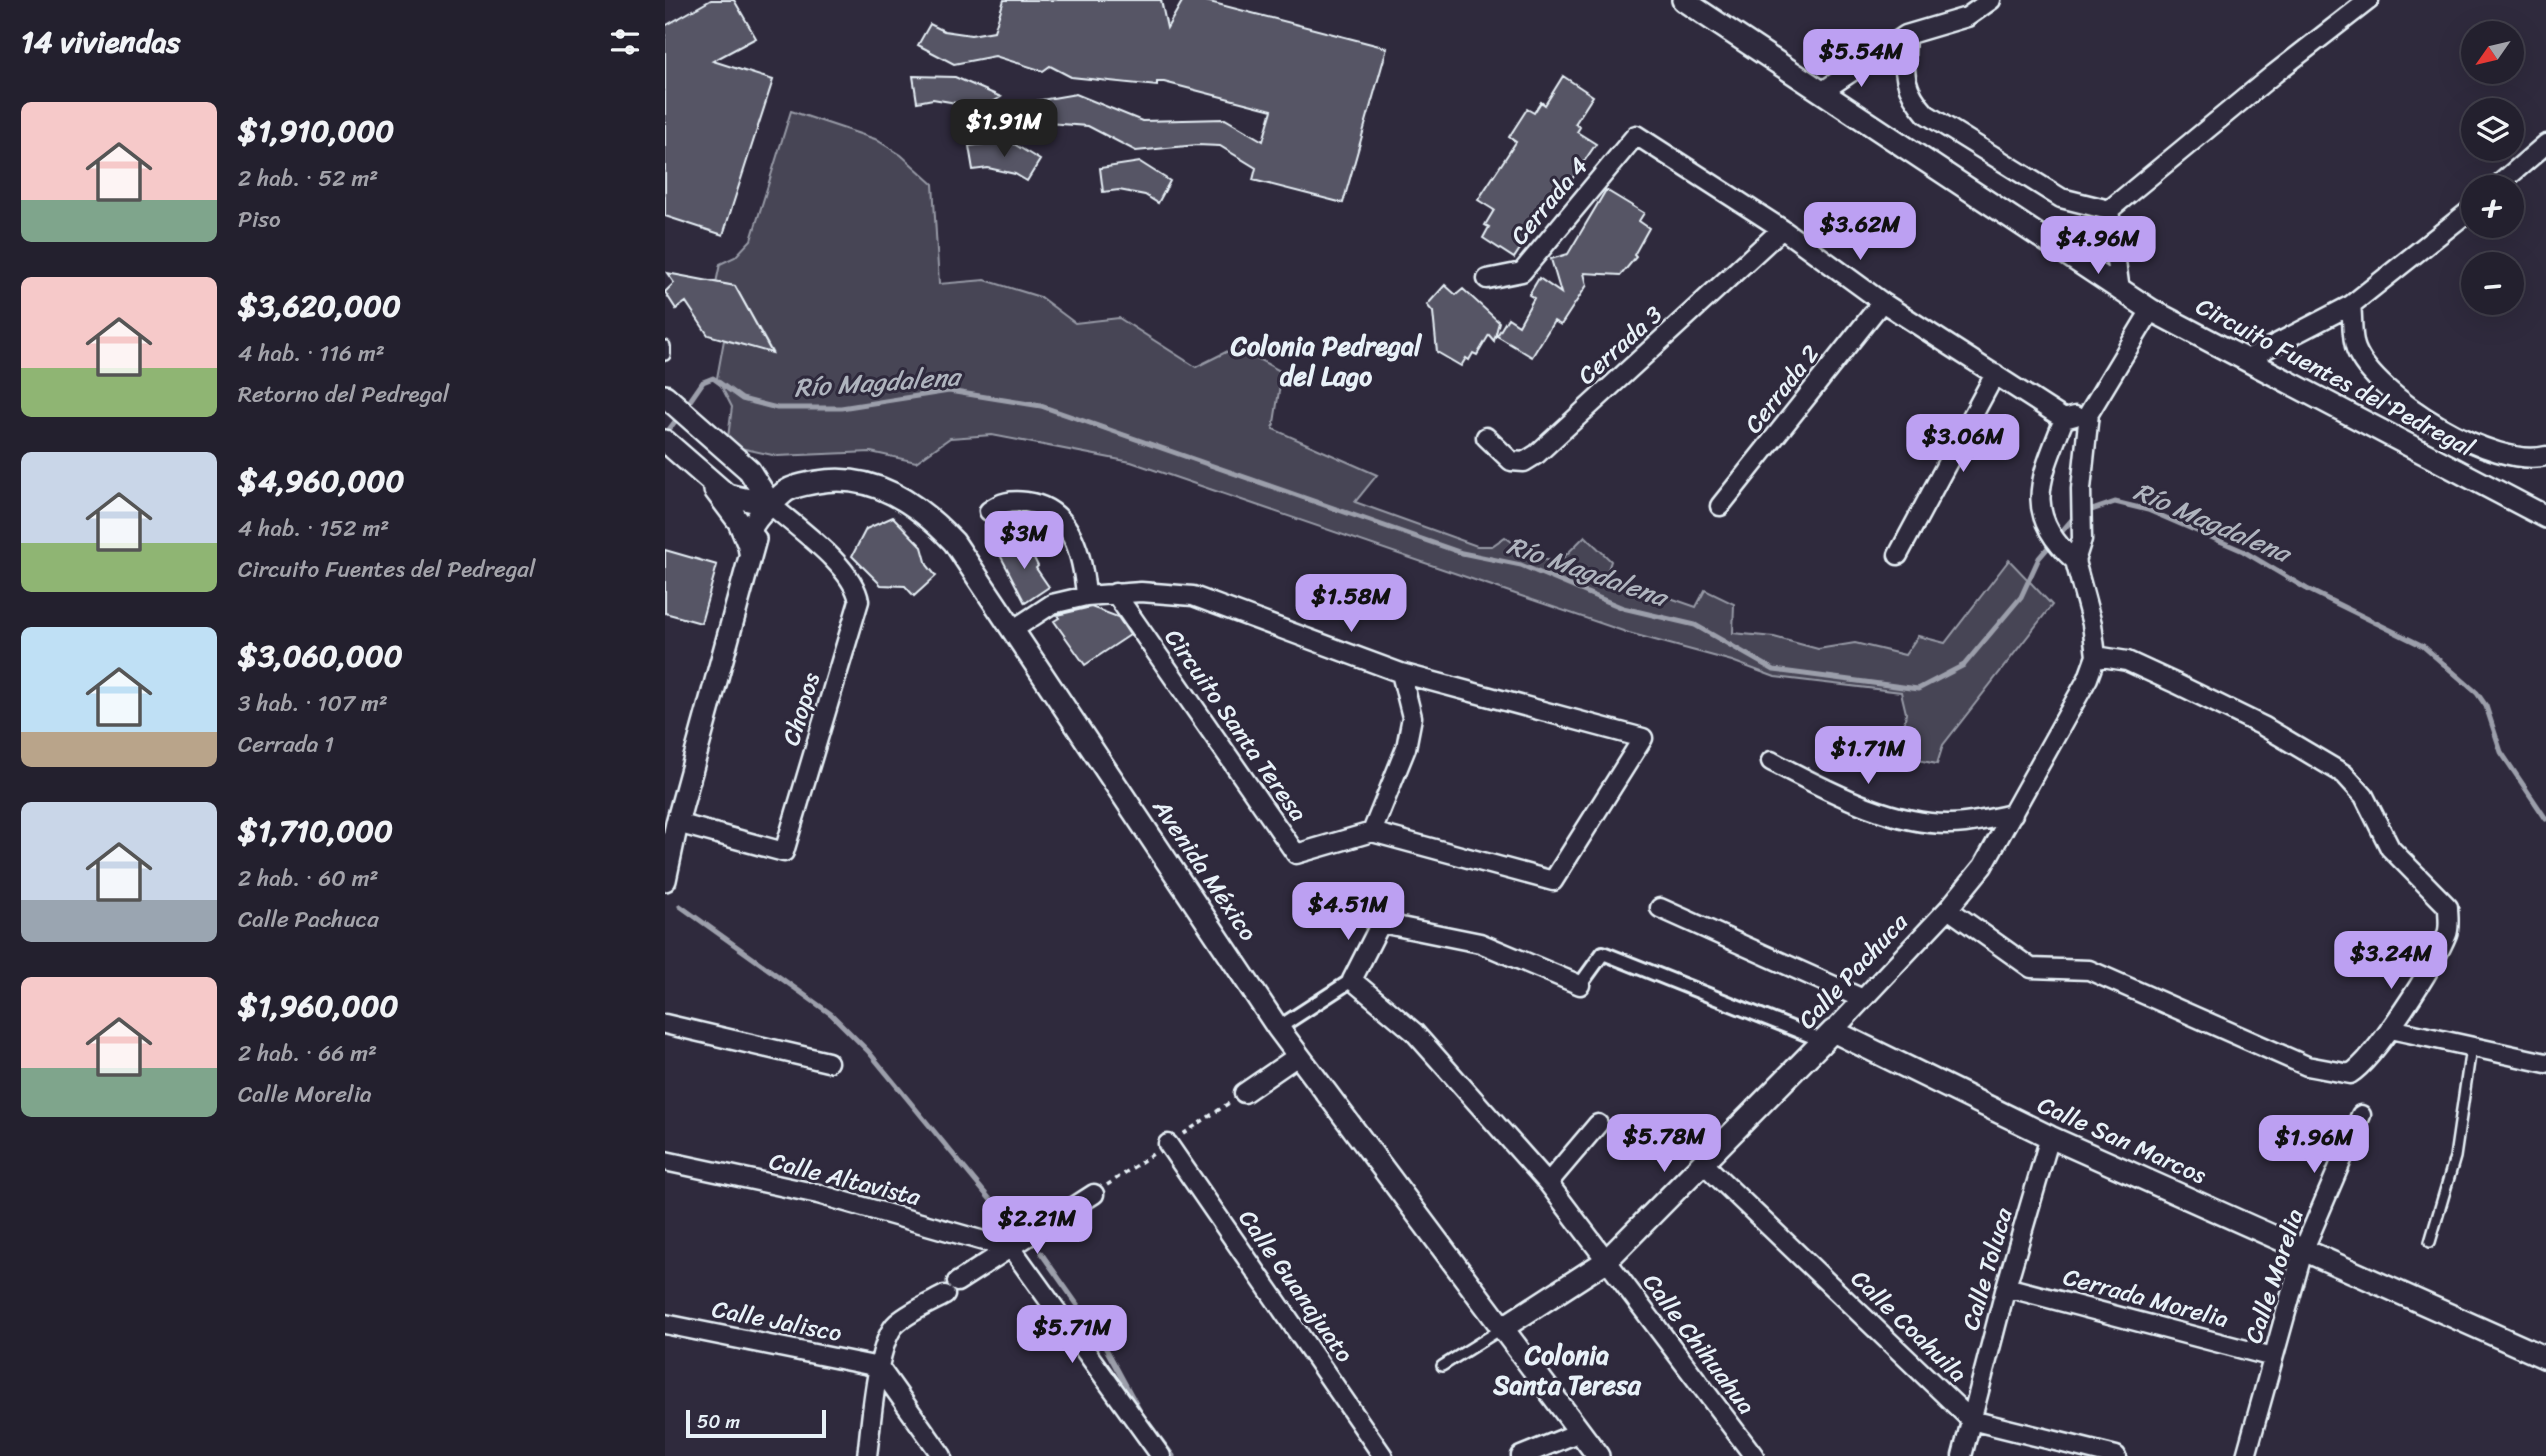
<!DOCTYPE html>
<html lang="es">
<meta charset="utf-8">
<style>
:root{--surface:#23202e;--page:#2b2836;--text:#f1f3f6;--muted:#a3a3aa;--line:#403e4a;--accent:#bca0f2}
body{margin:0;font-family:Sriracha,sans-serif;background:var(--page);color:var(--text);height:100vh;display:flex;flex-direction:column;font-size:26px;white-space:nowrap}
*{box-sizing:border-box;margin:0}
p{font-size:23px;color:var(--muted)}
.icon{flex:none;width:38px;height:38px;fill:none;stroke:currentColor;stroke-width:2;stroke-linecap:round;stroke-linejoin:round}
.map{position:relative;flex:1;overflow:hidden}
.side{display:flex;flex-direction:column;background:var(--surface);width:665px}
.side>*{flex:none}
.needle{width:46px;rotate:236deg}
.controls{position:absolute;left:1796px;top:21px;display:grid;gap:14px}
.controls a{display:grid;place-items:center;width:63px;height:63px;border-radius:50%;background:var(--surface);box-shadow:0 7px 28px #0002,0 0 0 2px var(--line);font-size:35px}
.scale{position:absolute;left:21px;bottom:18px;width:140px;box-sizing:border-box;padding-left:7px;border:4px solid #e8f1f8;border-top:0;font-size:19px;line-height:24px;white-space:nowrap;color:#e8f1f8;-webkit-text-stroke:5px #2f2a3d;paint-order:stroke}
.price{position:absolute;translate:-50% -60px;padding:0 16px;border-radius:14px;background:var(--accent);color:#111;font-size:23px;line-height:46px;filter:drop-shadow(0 2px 4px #0008)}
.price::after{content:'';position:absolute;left:50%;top:42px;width:21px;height:16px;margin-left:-10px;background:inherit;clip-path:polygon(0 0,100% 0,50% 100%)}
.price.selected{background:#222;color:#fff}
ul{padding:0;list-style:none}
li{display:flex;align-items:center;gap:21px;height:175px;padding:0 21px}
li span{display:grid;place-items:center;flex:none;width:196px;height:140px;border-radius:10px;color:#555}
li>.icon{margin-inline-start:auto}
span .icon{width:84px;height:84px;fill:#fffc;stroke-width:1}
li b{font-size:30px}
h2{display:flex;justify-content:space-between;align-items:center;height:84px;padding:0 21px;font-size:30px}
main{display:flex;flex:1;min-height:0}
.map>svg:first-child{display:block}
</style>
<main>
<section class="side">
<h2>14 viviendas<svg class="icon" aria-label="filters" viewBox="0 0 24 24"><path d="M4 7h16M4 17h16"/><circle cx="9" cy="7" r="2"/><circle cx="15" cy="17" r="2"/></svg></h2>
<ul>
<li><span style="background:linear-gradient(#f6c9c9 70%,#7fa58c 0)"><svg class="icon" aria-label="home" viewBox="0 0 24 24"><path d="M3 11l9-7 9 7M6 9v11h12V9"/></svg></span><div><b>$1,910,000</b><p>2 hab. · 52 m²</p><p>Piso</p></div></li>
<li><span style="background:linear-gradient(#f6c9c9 65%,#8fb573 0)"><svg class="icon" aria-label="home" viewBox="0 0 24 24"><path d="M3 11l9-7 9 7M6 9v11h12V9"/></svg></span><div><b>$3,620,000</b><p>4 hab. · 116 m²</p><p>Retorno del Pedregal</p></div></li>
<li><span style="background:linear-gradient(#c9d6e8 65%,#8fb573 0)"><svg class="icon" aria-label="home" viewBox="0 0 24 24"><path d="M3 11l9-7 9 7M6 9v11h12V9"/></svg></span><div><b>$4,960,000</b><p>4 hab. · 152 m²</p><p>Circuito Fuentes del Pedregal</p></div></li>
<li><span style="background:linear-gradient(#bfe0f5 75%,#b9a48a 0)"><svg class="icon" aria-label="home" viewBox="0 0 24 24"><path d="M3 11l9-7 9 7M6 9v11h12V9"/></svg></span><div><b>$3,060,000</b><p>3 hab. · 107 m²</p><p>Cerrada 1</p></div></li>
<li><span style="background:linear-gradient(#c9d6e8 70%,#9aa5b1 0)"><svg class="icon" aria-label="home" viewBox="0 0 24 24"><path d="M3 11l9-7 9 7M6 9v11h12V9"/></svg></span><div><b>$1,710,000</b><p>2 hab. · 60 m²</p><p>Calle Pachuca</p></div></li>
<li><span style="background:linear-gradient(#f6c9c9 65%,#7fa58c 0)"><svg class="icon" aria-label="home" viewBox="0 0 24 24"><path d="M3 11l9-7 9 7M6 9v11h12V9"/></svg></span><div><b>$1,960,000</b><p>2 hab. · 66 m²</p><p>Calle Morelia</p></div></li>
</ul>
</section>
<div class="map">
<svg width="1881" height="1456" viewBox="0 0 1881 1456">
<rect width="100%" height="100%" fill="#2f2a3d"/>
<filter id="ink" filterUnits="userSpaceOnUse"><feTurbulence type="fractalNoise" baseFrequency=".0143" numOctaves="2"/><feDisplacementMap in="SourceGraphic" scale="14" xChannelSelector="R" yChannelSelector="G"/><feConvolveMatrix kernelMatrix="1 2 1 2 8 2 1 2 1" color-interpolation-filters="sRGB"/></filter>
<g filter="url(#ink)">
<path fill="#464455" stroke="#979aa6" stroke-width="2" d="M126,111L210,139L236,155L268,184L274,284L320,280L375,297L410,323L454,318L531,367L571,347L617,372L608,429L712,475L690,502L812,546H827L840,537L869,558L894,562L920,536L946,561L939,582L971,594L974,587L1031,607L1040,590L1069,604L1068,633L1109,637L1153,649L1190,643L1240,655L1253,636L1280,643L1344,560L1387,605L1278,745L1272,764L1234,756L1241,713L1236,692L1110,677L1067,661L964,633L466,462L327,435L285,438L251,462L206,452L112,456L62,445L67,407L52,378L59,340L107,352L70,286L51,283L55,264L70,257L86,240Z"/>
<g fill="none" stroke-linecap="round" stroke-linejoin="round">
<path stroke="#9c9fab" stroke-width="5" d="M20,408L38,382L48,378L77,399L112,408H176L284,391L376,406L797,553L856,565L958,608L1030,625L1109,670L1253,689L1299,665L1356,597L1374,558L1411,515
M0,435L14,416
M1421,512L1450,502L1483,510L1578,551L1642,589L1758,646L1812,693L1821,706L1836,752L1881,819
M15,906L166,1014L203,1051L352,1232
M376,1253L433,1334L476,1413L508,1456"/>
</g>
<path fill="#575565" stroke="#e8f1f8" stroke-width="2" d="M46,0H69L91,38L48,61L108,80L58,235L0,216V26Z
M339,0H496L502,28L518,0H537L722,48L678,203L588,180L591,168L555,146L532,145L471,151L423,126L382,123L353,131L291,103L268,99L252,102L248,76L290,77L336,97L313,111L411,94L477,121L560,119L598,141L607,110L499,82H492V86L406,77L385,66L378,71L330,56L289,64L253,45L265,24L279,31L306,35L329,31Z
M898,76L928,96L910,124L915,127L912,132L931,144L891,202L883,196L862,229L866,232L849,258L818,238L824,227L820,225L829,210L813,200L851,142L844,137L862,109L869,113L876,102L880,105Z
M344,141L375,160L362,181L350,174L323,168L308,170L304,146Z
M475,162L505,181L493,203L480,195L454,190L438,192L435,168Z
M941,190L979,213L974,221L984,228L969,255L971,257L956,275L919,273L922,285L896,325L889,321L867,357L832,336L843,318L854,325L869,298L864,295L874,278L896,293L886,259L903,254Z
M2,273L70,286L107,353L43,335L21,302L11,309L0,292L9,283Z
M780,285L791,295L798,289L834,322L829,341L824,335L812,355L808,353L804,360L801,358L796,366L772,352L768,312L762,305Z
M228,517L257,547L262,565L271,576L249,596L240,586L216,585L187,556L201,529Z
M360,540L373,566L371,568L384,587L360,603L334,553Z
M0,550L52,565L36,623L0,613Z
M426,607L453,617L465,635L420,665L389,621L394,618L392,615Z"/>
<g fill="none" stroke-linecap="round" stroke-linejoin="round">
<defs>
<path id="service" d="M0,346V355
M1765,1242L1790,1157L1806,1048
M777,1366L838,1328"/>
<path id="pedestrian" d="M915,985L938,953L1159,1041
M613,1028L687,980"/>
<path id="minor" d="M1241,35C1239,70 1236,86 1261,114L1396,198L1444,210L1609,74L1704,0
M1158,91L1241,35L1302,17L1326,0
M1831,187L1881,144
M1444,210L1455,291
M822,279L857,272L971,135L1117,229L1217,302L1399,419
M1686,305C1688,318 1686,337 1691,349C1710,397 1830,470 1881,456
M1580,360L1686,305L1808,208
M1410,416L1399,419C1377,476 1355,513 1410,561
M821,437L846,461L859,462L872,454L1117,229
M1055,506L1217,302
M324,511C336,502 346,500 361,502C407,508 418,556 421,596
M1233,555L1330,374
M349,629L387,604L421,596L476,592L528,596L736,673L978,738L888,881L707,832L631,854L450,593
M1106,761C1161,790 1236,831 1300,823C1316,821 1332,817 1348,814
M12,823L119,852L194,601C188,566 132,528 106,505
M707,832L741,748L747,717L736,673
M995,908L1198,999
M1283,909L1366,968L1424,970L1642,1066L1685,1074C1711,1058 1770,964 1782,934C1785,927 1783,915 1783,907L1725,848L1699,796L1679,774L1598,726L1512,684L1462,661L1431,656
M915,985L815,943L716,923L687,980L749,1032L883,1183L1089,1456
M0,1024L163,1062
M1726,1029L1881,1063
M1168,1031L1283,909L1318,866L1423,678L1431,656L1427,624L1410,561L1417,539L1416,489L1424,413L1486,310
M579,1093L634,1055
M503,1144L718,1456
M0,1161L153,1194L347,1249L496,1456
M1039,1164L1306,1420L1451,1456
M883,1183L933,1124
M292,1282L429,1194
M1341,1287L1608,1357
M0,1324L214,1367
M214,1367L277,1456
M202,1456C206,1427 211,1341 232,1323C246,1311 265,1303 280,1295
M856,1456L915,1432
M1297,1456L1341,1287L1385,1137
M1581,1456L1638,1251L1696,1115"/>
<path id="tertiary" d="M1018,0L1486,310L1881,517
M0,396L84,470L106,505
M0,441L62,495L106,505
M50,490L74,522L82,541
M85,552C80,534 88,521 101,509C108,504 114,496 121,491C130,485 142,484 152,482C208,472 252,503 289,542L613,1028L933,1456
M0,880L12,823L90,539
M839,1327L941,1261L1168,1031L1385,1137L1881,1358"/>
</defs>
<use href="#service" stroke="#e8f1f8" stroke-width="14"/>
<use href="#pedestrian" stroke="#e8f1f8" stroke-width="18"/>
<use href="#minor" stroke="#e8f1f8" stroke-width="23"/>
<use href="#tertiary" stroke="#e8f1f8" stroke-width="26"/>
<path stroke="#e8f1f8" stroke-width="3.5" stroke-dasharray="5 5" stroke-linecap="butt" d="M518,1134L567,1101
M442,1185L488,1154"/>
<use href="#service" stroke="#2f2a3d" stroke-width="9"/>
<use href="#pedestrian" stroke="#2f2a3d" stroke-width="12"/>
<use href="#minor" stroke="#2f2a3d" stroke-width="18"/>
<use href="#tertiary" stroke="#2f2a3d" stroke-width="21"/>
</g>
</g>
<g text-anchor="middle" stroke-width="6" stroke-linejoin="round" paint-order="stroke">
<g font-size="24" fill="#e8f1f8" stroke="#2f2a3d">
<text transform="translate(884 201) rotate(-50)" y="8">Cerrada 4</text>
<text transform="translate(955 345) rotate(-42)" y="8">Cerrada 3</text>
<text transform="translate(1670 377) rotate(28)" y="8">Circuito Fuentes del Pedregal</text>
<text transform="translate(1117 389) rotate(-52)" y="8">Cerrada 2</text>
<text transform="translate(136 709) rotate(-73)" y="8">Chopos</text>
<text transform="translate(571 725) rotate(55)" y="8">Circuito Santa Teresa</text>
<text transform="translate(540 870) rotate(56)" y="8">Avenida México</text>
<text transform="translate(1188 971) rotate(-47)" y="8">Calle Pachuca</text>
<text transform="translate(1457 1140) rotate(24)" y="8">Calle San Marcos</text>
<text transform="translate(180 1179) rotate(14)" y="8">Calle Altavista</text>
<text transform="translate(1322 1269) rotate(-74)" y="8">Calle Toluca</text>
<text transform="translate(1609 1276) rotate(-72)" y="8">Calle Morelia</text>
<text transform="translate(631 1286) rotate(55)" y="8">Calle Guanajuato</text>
<text transform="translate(1481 1298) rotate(15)" y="8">Cerrada Morelia</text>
<text transform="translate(112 1321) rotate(11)" y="8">Calle Jalisco</text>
<text transform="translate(1244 1326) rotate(44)" y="8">Calle Coahuila</text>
<text transform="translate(1034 1344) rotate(53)" y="8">Calle Chihuahua</text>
</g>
<g font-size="26" font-weight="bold" fill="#e8f1f8" stroke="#2f2a3d">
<text x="661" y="355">Colonia Pedregal<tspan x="661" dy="30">del Lago</tspan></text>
<text x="902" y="1364">Colonia<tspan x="902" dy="30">Santa Teresa</tspan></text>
</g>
<g font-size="26" font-style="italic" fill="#afb4be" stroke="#2f2a3d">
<text transform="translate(212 382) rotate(-4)" y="9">Río Magdalena</text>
<text transform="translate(1547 522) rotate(23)" y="9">Río Magdalena</text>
<text transform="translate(922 571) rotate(19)" y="9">Río Magdalena</text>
</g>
</g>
</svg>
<div class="controls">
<a><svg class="needle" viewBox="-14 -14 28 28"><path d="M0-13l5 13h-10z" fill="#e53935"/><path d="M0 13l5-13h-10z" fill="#a3a3aa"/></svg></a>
<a><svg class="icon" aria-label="layers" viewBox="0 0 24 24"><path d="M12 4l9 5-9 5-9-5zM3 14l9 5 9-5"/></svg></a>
<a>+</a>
<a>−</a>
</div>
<div class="scale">50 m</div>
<b class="price" style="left:1196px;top:89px">$5.54M</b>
<b class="price selected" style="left:339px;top:159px">$1.91M</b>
<b class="price" style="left:1195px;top:262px">$3.62M</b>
<b class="price" style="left:1433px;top:276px">$4.96M</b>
<b class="price" style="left:1298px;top:474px">$3.06M</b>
<b class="price" style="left:359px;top:571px">$3M</b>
<b class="price" style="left:686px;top:634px">$1.58M</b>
<b class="price" style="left:1203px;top:786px">$1.71M</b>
<b class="price" style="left:683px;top:942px">$4.51M</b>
<b class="price" style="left:1726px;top:991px">$3.24M</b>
<b class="price" style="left:999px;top:1174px">$5.78M</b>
<b class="price" style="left:1649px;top:1175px">$1.96M</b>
<b class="price" style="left:372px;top:1256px">$2.21M</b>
<b class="price" style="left:407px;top:1365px">$5.71M</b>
</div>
</main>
